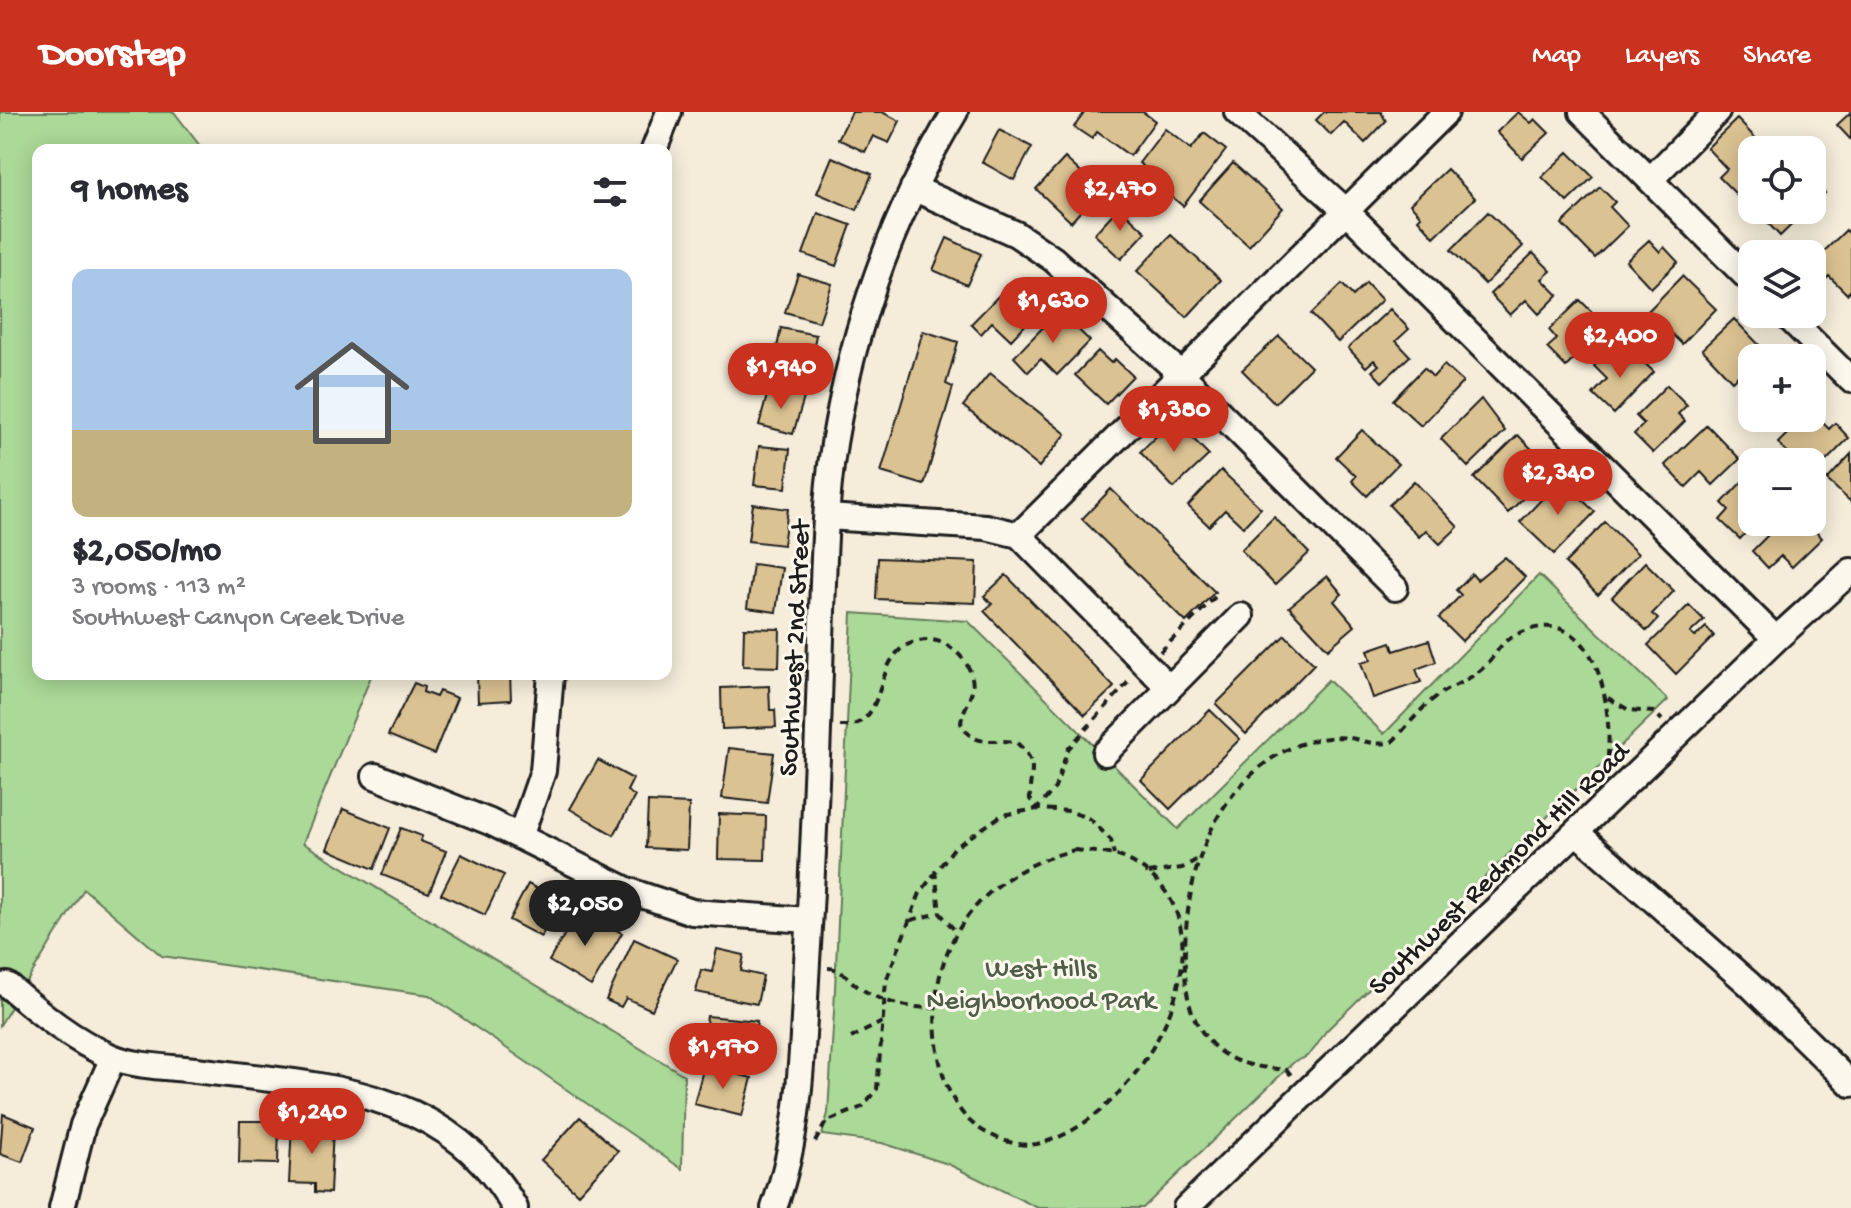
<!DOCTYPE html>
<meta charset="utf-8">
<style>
:root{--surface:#fff;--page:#f7f7f7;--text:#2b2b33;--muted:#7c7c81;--accent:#c8321e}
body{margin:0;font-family:"Gochi Hand",sans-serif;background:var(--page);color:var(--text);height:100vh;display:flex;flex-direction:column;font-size:30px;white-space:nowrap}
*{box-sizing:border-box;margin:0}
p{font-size:26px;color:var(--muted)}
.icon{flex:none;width:44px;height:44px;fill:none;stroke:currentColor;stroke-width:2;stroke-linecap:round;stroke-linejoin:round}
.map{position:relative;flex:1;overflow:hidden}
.sheet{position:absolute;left:32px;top:32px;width:640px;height:536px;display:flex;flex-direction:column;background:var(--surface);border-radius:16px;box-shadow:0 4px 20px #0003}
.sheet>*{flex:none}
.buttons{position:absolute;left:1738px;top:24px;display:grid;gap:16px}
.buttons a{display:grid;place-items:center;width:88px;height:88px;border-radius:16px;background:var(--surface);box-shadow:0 4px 20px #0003;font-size:40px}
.price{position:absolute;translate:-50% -68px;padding:0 18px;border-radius:28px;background:var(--accent);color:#fff;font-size:26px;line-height:52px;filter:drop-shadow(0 2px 4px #0008)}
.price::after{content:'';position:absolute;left:50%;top:48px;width:24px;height:18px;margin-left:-12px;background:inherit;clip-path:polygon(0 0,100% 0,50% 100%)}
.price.on{background:#222;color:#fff}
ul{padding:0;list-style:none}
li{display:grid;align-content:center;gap:16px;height:424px;padding:0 40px}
li span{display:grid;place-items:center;height:248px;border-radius:16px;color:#555}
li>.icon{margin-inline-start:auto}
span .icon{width:144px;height:144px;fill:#fffc;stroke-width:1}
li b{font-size:34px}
h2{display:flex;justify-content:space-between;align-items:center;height:96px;padding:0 40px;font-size:34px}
header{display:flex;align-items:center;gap:48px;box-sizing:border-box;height:112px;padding:0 40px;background:var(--accent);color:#fff}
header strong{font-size:38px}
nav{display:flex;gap:44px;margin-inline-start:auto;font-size:28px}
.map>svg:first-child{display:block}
</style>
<header>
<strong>Doorstep</strong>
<nav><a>Map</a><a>Layers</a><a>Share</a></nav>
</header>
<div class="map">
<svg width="1851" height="1096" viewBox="0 0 1851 1096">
<rect width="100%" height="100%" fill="#f5ecda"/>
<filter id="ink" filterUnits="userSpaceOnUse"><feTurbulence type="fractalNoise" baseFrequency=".0125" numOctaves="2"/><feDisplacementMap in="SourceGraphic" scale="16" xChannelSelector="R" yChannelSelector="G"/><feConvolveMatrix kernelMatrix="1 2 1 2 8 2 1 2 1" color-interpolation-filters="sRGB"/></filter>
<g filter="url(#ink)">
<path fill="#abd998" stroke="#647a5a" stroke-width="2" d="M0,0H174L203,38H38V562H372L303,731L684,963L682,1057L429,883L162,844L84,777L0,913Z
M1539,463L1668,588L1326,919C1317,932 1312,946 1295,949L1143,1096H1038L948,1052L882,1031L822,1023L828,1001L834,899L852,501L968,509L1178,717L1328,568L1384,622Z"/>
<path fill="#dbc292" stroke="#1c1c1c" stroke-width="2" d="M852,0H882L900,9L889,31L873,24L865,40L838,27Z
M1085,0H1143L1155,9L1130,44L1097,20L1092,27L1074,15Z
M1324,0H1381L1386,9L1365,31L1344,10L1331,23L1316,8Z
M1518,0L1531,11L1535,7L1549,21L1522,46L1497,20Z
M1851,0V28L1837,13Z
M1737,7L1767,38H1752V67L1736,82L1719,65L1727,57L1707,36Z
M1165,17L1191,37L1204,21L1226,38L1183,94L1167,81L1171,76L1139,51Z
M999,18L1032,35L1014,68L982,50Z
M1568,40L1593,65L1567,90L1542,65Z
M832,45L872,62L857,98L817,81Z
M1065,46L1100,78L1071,110L1036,77Z
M1233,51L1283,96L1249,134L1199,89Z
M1447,57L1475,86L1434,125L1418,107L1421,104L1410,92Z
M1812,68L1825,81L1812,94Z
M1600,75L1615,90L1610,95L1628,114L1595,146L1562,112Z
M1119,95L1146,120L1121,147L1094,122Z
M1756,98H1807L1780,124Z
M1488,100L1523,134L1485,172L1451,138Z
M818,101L851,113L836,154L803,142Z
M1846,118L1851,123V178L1847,182L1829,164L1824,169L1812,157V151Z
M1171,123L1221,168L1187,205L1137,159Z
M947,126L981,142L967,173L933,158Z
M1649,128L1660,140L1664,135L1678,150L1651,176L1626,149Z
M1533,141L1551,159L1542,167L1558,183L1539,202L1526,188L1510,203L1490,182Z
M798,162L832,172L819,210L785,200Z
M1682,164L1716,197L1682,232L1648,199Z
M1015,167L1029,180L1034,174L1049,188L1011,228L992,210L981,222L971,212Z
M1366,171L1382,188L1338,230L1311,202L1342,172L1353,184Z
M1580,188L1606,214L1566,255L1547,236L1557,227L1549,218Z
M1390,197L1409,217L1396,229L1410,244L1382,270L1372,259L1379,253L1374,248L1366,255L1348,236Z
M1059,199L1090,229L1057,263L1041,247L1028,260L1014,245Z
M1734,207L1765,239L1752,246V251L1732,269L1702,237Z
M781,216L816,223L808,262L773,255Z
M923,219L958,230L946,272L953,275L924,373L881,360Z
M1279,224L1311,255L1275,291L1242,258Z
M1611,236L1628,253L1637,244L1654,260L1614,302L1593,282L1607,267L1594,254Z
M1098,239L1111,251L1115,247L1133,264L1106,292L1075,263Z
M1444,253L1463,270L1421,314L1393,288L1424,256L1433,265Z
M990,261L1066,322L1039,355L963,294Z
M1667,273L1687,293L1678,302L1685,309L1653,341L1634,322L1644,312L1636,304Z
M769,276L804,286L793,322L759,313Z
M1481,287L1505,319L1468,355L1441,327Z
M1812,300L1829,317L1835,311L1849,326L1812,363V350H1798L1778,331L1803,306H1812Z
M1174,307L1209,343L1174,376L1140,340Z
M1707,313L1740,347L1713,373L1701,360L1686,375L1665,353Z
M1362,318L1398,352L1367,384L1352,369L1356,364L1336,345Z
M1518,323L1552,358L1508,401L1474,366Z
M759,334L790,337L786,376L754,373Z
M1851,342V390L1827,368Z
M1221,358L1261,396L1243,415L1225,398L1209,414L1188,394Z
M1752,359V410H1756L1740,427L1720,408L1729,398L1722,391Z
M1561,367L1595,400L1554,442L1520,410Z
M1414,369L1458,415L1440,432L1426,418L1419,425L1389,393Z
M1111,377L1215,480L1186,510L1082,407Z
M753,392L788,397L783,433L748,429Z
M1274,405L1309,441L1275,473L1241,438Z
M1605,410L1638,442L1598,483L1565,451Z
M1781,410H1806L1822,426L1792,455L1781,444L1768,456L1752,439Z
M1505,445L1525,465L1462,529L1439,506L1461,483L1456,478L1472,462L1477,468Z
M878,446L977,450L975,491L876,487Z
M1645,450L1674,479L1652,502L1658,507L1647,519L1612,485Z
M753,452L782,456L776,500L747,496Z
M1006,463L1114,575L1085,603L984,499L992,492L984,484Z
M1327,464L1342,482L1334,489L1355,514L1328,537L1289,495Z
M1689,493L1704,508L1690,521L1695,525L1706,515L1714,524L1676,562L1648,533Z
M744,516L780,517L779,555L743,554Z
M1285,523L1314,552L1246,622L1216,592Z
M1429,528L1436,550L1416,557L1421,570L1373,586L1361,551L1371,548L1368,538L1391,530L1394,539Z
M477,562H510L511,588L478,590Z
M414,571L424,575L423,580L436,585L439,579L457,586L434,642L388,623Z
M769,574L770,598H775L776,615L722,617L721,576Z
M1210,598L1240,627L1170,697L1141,668Z
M729,636L774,641L767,691L722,686Z
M598,648L633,667L627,679L635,684L614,723L570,697Z
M648,690L689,692L687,738L646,736Z
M343,697L390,716L374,757L327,737Z
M719,702L766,704L765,748L718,747Z
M401,716L422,724L420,729L446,739L429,781L382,763Z
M461,742L504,763L485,803L441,782Z
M528,772L560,789L541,825L509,808Z
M579,798L622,821L591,874L549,849Z
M634,827L677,847L652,898L626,886L621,895L606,888Z
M717,837L744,843L741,859L763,864L757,892L696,880L701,858L712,860Z
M707,904L757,909L753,949L702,943Z
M704,954L752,966L742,1004L694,992Z
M3,1002L35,1015L22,1050L0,1042Z
M580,1005L618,1039L578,1082L541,1048Z
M240,1009H279L278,1052L239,1051Z
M292,1012L333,1015L330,1081L315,1080V1072L289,1071Z"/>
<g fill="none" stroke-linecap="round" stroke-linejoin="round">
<defs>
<path id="minor" d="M1237,0L1346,99L1776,527
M1582,0L1752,170
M654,38L669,0
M1650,68L1717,0
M913,76L1016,122L1053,147L1181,262L1395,476
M1785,202L1851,268
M827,405L986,415L1019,423L1169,576
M1019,423L1446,0
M1105,641L1241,504
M375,664L490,710L627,778L692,800L809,808
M1576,720L1749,872L1851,972
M520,725L543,659L551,562
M7,873C39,900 73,929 112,945C137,955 170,955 196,958C319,974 447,974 515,1096
M62,1096L83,1013L113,946
M774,1096C804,1012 802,921 808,834C814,731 818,628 821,526C824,454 824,380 838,309C858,200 898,94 955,0
M1186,1096L1776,527L1851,459"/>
</defs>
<use href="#minor" stroke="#1c1c1c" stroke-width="30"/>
<path stroke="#1c1c1c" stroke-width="4" stroke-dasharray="8 6" stroke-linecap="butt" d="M1160,540L1215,485
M1608,586L1629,598L1654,600L1662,608
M840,614C892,617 869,542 915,530C926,527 935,527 945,532C962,541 978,562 971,582C968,593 962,600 961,611C974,637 992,626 1016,630C1042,654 1028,659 1030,687L1037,697L1055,676L1068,637L1130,568
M1075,738C1092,740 1112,740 1128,748C1252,811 1140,1011 1037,1032C1018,1035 1001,1028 985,1020C958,1006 944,974 939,945C920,843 974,762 1075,738Z
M935,758L940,801L957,821
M1149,761L1182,756L1196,748
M911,808L940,801
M828,856C842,856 849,869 860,876C883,891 908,896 934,896
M851,926L882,910
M1291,963L1287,958C1258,955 1229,953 1209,929C1186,902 1184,871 1185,837C1187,761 1211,683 1279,642C1299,630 1327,623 1350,626C1366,629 1376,634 1392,630C1408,614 1421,595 1440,582C1455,572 1473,567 1486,553C1497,542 1500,530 1515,523C1595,485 1612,588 1608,643L1617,652
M815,1030L826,1010L862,995L877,977L886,869L920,781L954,736L1002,703L1037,697L1069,699L1090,707L1111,728L1114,743"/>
<use href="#minor" stroke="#fbf7ec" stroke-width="24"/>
</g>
</g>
<g text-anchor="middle" stroke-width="6" stroke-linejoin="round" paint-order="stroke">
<g font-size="28" fill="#1c1c1c" stroke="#fbf7ec">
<text transform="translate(792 536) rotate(-87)" y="10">Southwest 2nd Street</text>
<text transform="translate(1497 755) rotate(-44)" y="10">Southwest Redmond Hill Road</text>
</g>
<g font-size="28" fill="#4e5e47" stroke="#fbf7ec">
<text x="1041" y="864">West Hills<tspan x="1041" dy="32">Neighborhood Park</tspan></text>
</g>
</g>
</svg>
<div class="buttons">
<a><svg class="icon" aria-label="locate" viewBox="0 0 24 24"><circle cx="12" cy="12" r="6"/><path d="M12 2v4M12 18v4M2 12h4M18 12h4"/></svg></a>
<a><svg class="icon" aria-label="layers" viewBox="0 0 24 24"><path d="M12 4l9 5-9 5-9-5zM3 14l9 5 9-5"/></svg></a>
<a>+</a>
<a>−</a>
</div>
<b class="price" style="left:1120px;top:121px">$2,470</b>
<b class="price" style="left:1053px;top:233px">$1,630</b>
<b class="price" style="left:1620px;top:268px">$2,400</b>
<b class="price" style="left:781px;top:299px">$1,940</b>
<b class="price" style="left:1174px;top:342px">$1,380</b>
<b class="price" style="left:1558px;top:405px">$2,340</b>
<b class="price on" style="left:585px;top:836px">$2,050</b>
<b class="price" style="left:723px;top:979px">$1,970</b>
<b class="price" style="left:312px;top:1044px">$1,240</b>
<section class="sheet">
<h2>9 homes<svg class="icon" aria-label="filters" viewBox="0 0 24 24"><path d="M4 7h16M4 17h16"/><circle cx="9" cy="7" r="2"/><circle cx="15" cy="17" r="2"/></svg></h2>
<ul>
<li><span style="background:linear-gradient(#a9c7e8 65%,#c2b280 0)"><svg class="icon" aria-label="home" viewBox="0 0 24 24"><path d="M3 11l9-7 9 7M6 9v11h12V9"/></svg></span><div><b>$2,050/mo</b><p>3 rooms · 113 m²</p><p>Southwest Canyon Creek Drive</p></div></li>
</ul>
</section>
</div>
